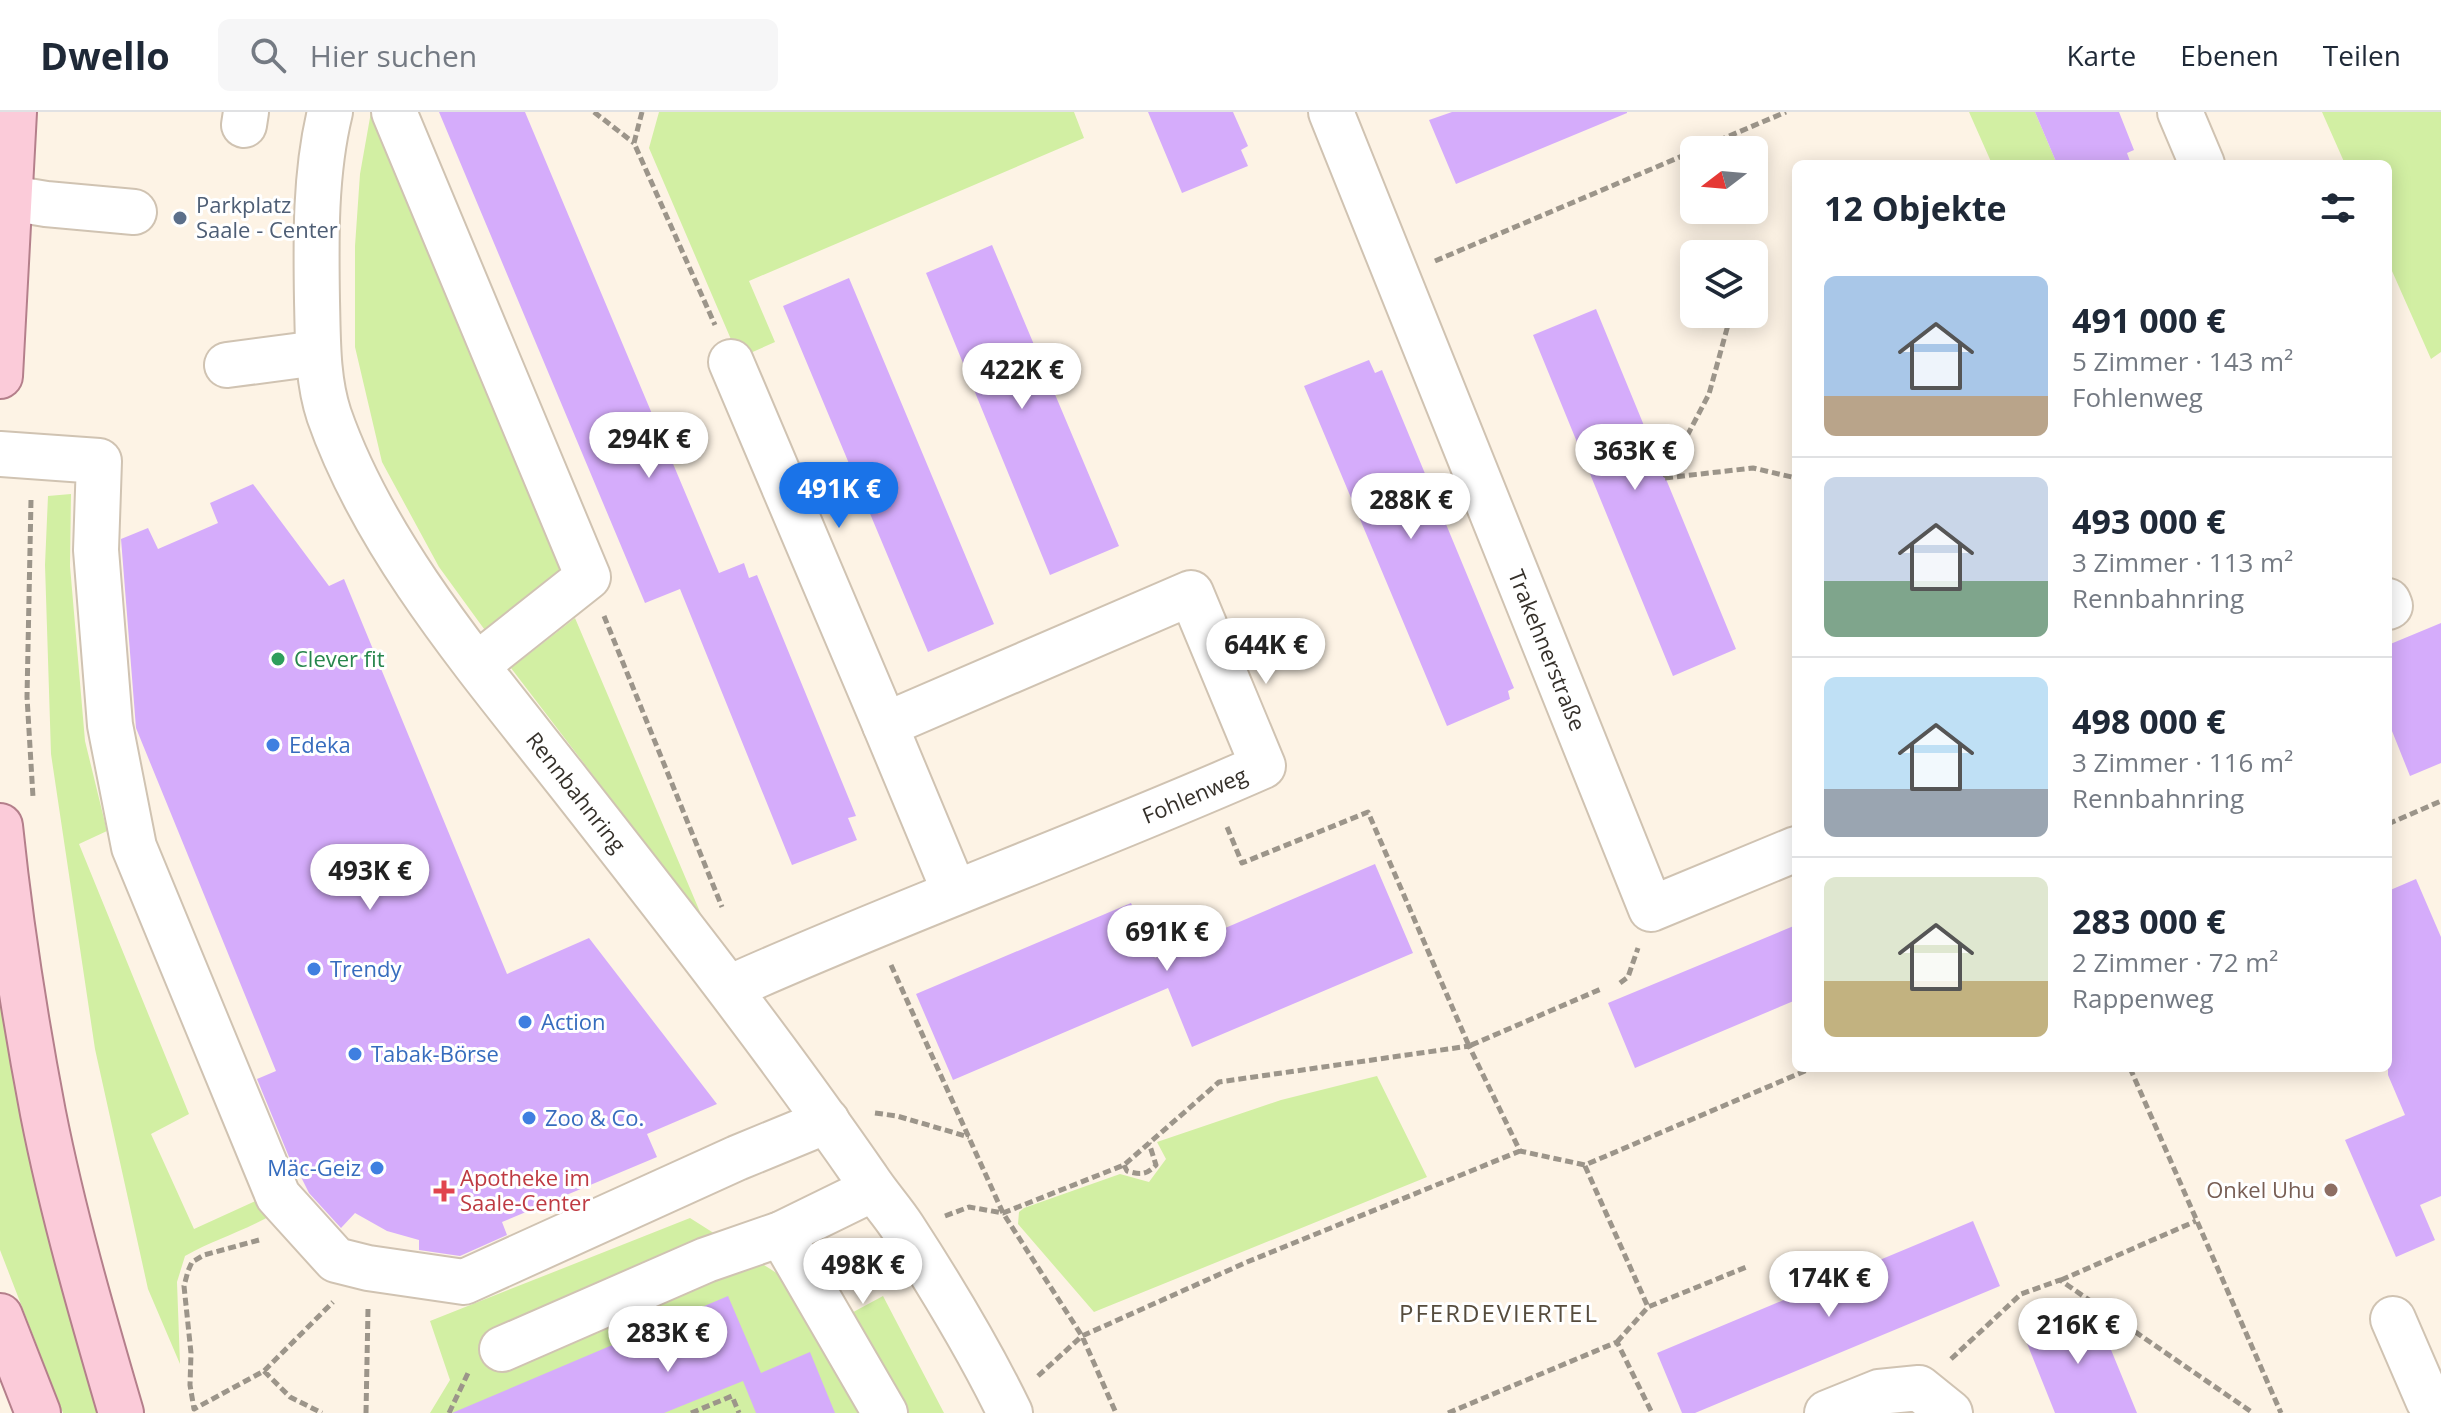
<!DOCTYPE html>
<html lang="de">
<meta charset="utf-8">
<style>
:root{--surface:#fff;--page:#f6f6f7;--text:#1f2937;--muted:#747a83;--line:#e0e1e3;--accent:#1a73e8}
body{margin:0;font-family:"Open Sans",sans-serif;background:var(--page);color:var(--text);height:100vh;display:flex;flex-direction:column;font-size:30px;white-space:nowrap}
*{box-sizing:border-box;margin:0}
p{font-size:26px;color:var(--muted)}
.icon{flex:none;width:44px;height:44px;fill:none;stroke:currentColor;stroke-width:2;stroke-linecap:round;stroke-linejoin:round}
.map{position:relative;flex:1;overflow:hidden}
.sheet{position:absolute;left:1792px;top:48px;width:600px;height:912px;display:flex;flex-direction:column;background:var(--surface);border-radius:12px;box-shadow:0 4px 20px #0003}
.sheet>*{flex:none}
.needle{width:52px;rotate:254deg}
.controls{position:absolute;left:1680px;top:24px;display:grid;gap:16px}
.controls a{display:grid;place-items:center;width:88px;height:88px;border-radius:12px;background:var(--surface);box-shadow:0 4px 20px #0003;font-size:40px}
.price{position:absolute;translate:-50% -68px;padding:0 18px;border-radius:28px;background:#fff;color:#222;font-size:26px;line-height:52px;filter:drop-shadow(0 2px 4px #0008)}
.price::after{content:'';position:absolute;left:50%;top:48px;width:24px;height:18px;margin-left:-12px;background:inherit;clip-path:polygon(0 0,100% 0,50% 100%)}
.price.on{background:var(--accent);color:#fff}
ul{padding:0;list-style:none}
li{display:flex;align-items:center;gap:24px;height:200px;padding:0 32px}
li+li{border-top:2px solid var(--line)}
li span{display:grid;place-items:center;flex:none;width:224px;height:160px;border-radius:12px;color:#555}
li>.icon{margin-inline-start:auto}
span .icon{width:96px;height:96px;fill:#fffc;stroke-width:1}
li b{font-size:34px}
h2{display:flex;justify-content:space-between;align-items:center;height:96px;padding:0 32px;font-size:34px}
header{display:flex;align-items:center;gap:48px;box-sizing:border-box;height:112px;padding:0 40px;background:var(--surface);border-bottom:2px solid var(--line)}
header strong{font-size:38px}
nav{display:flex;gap:44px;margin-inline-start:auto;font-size:28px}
.search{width:560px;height:72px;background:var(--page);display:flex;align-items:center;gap:20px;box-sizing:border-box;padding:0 28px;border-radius:12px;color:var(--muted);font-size:30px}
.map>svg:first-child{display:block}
</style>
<header>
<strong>Dwello</strong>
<div class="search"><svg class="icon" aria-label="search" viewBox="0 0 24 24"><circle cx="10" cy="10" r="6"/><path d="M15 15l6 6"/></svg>Hier suchen</div>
<nav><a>Karte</a><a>Ebenen</a><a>Teilen</a></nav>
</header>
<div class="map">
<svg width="2441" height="1301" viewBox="0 0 2441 1301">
<rect width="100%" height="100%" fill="#fdf3e5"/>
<path fill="#d2efa3" d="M371,0H375L562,463L487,521L439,455L382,350L355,235V134L360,62Z
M659,0H1074L1084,26L749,169L775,230L739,246L649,36Z
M1969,0H2035L2057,52H1992Z
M2322,0H2441V240L2431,247L2388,150V52H2345Z
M71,382L70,454L85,629L107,719L79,732L189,1002L151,1022L194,1117L260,1087L275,1101C245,1119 215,1127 185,1144L177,1170L180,1252L148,1177L95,937L51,642L45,453L48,384Z
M575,506L703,807L511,556Z
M0,860L98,1301H63L0,1138Z
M1377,964L1427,1065L1094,1200L1018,1112L1019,1100L1024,1096L1120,1062L1149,1070L1166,1047L1157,1030L1281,988Z
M690,1106L797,1174L820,1218L883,1184L944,1301H430L450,1268L430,1209Z"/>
<path fill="#d5acfb" d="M439,0H525L719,461L744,451L749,466L757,463L856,704L848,706L857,728L792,753L680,477L645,491Z
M1148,0H1233L1248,34L1241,38L1248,54L1182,81Z
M1452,0H1627V1L1456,72L1429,8Z
M2035,0H2119L2134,38L2127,41L2131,52H2057Z
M992,133L1119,434L1050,463L926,161Z
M849,166L994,512L928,540L783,194Z
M1596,197L1736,537L1673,564L1533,223Z
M1369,248L1375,261L1382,258L1514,576L1508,579L1510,587L1447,614L1304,274Z
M253,372L329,474L344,467L507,862L589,826L717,992L647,1022L657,1045L502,1110L507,1123L460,1144L419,1138V1128L387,1119L355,1101L341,1116L309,1081L299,1061L296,1062L257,967L276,959L136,616L121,427L148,416L158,437L218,411L210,391Z
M2441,511V651L2410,664L2388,609V533Z
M1375,752L1413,841L1192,935L1168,876L953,968L916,882L1131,791L1155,846Z
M2416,767L2441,825V1084L2420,1093L2435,1128L2396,1145L2345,1028L2405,1003L2388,963V779Z
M1796,813V888L1635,956L1608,891Z
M1973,1109L2000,1174L1695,1301H1682L1657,1241Z
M728,1184L761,1261L810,1240L835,1301H756L743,1269L664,1301H452Z
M2084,1194L2093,1215L2100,1211L2137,1301H2055L2022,1219Z"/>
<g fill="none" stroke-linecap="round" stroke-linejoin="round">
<defs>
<g id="minor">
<path id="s1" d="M330,0C315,61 316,127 317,189C318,226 317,267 329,303C376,438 482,560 569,671C671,801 773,931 867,1067C878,1084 892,1099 903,1116C942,1176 979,1237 1010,1301"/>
<path d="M394,0L588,465L477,553"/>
<path id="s2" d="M1331,0L1651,797L1796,737"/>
<path d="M2180,0L2202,52"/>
<path d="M244,13L246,0"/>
<path d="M10,86L46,92L134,100"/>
<path d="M731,250L885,613"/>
<path d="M227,253L318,241"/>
<path d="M0,342L99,349L96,438L110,613L134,735L278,1084L336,1148L368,1156L464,1170L737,1046L827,1009"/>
<path d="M2388,489L2390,494L2388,495"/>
<path id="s3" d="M729,876C905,797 1086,732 1263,654L1191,481L885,613L955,781"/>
<path d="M781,1122L885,1301"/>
<path d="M2393,1207L2428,1288"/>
<path d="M502,1237L706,1148L781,1122L873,1077"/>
<path d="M1827,1301L1879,1280L1919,1276L1950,1301"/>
</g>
<path id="major" d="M0,264L14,0
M0,714C10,810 25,907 43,1001C63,1102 92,1202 121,1301
M0,1204L38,1301"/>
</defs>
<use href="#minor" stroke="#d0c3b2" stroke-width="48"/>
<use href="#major" stroke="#b47f8b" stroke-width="48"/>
<path stroke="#9c958a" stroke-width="5" stroke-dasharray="8 4" stroke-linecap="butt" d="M594,0L634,31
M642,0L634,31L715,213
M1696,38L1786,0
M1435,149L1694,39
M1754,164L1761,154
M1665,366L1709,282L1731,202
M1665,366L1753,356L1796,366
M31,388L27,585L33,685
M604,504L722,795
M2388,712L2441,689
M1227,715L1242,751L1368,700L1469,934L1601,877
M891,853L1003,1101L1082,1224L1116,1301
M1620,871L1628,865L1638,836
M2130,956L2281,1301
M875,1001L897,1004L969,1025
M1124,1053L1127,1059C1141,1063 1146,1063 1156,1053L1149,1031
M1585,1054L1648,1195
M945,1104L969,1095L1003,1101L1124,1053L1219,970L1469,934L1520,1039L1585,1053L1812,956
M259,1128L204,1143L192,1150L188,1159L184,1174L191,1241L190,1273L194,1297L264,1259L333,1190
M2061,1168L2196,1109
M1617,1230L1648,1195L1749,1154
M1951,1247L2021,1182L2060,1168L2253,1301
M264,1259L290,1285L322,1301
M1038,1264L1082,1224L1247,1150L1520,1039
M366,1301L368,1197
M449,1301L469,1259
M691,1301L732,1284L739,1301
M1448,1301L1617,1230L1652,1301"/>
<use href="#minor" stroke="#fff" stroke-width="44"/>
<use href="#major" stroke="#fbcbd9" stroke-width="44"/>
</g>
<circle fill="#5c6f8a" stroke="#fff" stroke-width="3" cx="180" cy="106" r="8"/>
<circle fill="#2e9e5b" stroke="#fff" stroke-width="3" cx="278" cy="547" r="8"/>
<g fill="#3f7fe0" stroke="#fff" stroke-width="3">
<circle cx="273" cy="633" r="8"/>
<circle cx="314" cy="857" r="8"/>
<circle cx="525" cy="910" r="8"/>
<circle cx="355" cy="942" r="8"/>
<circle cx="529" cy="1006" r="8"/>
<circle cx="377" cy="1056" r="8"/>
</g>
<circle fill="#8d6e63" stroke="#fff" stroke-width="3" cx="2331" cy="1078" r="8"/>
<path fill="#e0444e" stroke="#fff" stroke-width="3" d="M440 1067h8v8h8v8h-8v8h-8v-8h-8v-8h8z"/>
<g text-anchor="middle" stroke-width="6" stroke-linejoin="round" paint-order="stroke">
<g font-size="22" fill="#4e5e75" stroke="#fff" text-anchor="start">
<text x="196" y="101">Parkplatz<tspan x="196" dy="25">Saale - Center</tspan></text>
</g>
<g font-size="22" fill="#35302a" stroke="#fff">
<text dy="8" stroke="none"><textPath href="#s2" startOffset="580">Trakehnerstraße</textPath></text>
<text dy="8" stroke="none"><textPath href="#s1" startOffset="758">Rennbahnring</textPath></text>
<text dy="8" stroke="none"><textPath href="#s3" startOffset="504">Fohlenweg</textPath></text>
</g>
<g font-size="22" fill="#27864d" stroke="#fff" text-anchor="start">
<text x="294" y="555">Clever fit</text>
</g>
<g font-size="22" fill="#366cbe" stroke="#fff" text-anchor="start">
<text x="289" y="641">Edeka</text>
<text x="330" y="865">Trendy</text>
<text x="541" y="918">Action</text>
<text x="371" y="950">Tabak-Börse</text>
<text x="545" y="1014">Zoo &amp; Co.</text>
<text x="361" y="1064" text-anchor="end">Mäc-Geiz</text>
</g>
<g font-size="22" fill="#be3a42" stroke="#fff" text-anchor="start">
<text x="460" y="1074">Apotheke im<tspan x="460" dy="25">Saale-Center</tspan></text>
</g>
<g font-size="22" fill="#785e54" stroke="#fff" text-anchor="end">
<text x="2315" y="1086">Onkel Uhu</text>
</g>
<g font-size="24" letter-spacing="2" fill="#564c3d" stroke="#fff">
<text x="1499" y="1210">PFERDEVIERTEL</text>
</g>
</g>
</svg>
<div class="controls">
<a><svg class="needle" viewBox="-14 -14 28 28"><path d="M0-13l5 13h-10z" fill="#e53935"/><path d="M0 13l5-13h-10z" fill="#747a83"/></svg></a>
<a><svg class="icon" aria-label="layers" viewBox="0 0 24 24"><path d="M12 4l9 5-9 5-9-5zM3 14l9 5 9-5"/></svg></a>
</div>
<b class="price" style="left:1022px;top:299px">422K €</b>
<b class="price" style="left:649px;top:368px">294K €</b>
<b class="price" style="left:1635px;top:380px">363K €</b>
<b class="price on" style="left:839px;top:418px">491K €</b>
<b class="price" style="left:1411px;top:429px">288K €</b>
<b class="price" style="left:1266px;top:574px">644K €</b>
<b class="price" style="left:370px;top:800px">493K €</b>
<b class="price" style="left:1167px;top:861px">691K €</b>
<b class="price" style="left:863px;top:1194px">498K €</b>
<b class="price" style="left:1829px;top:1207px">174K €</b>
<b class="price" style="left:2078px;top:1254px">216K €</b>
<b class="price" style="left:668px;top:1262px">283K €</b>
<section class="sheet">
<h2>12 Objekte<svg class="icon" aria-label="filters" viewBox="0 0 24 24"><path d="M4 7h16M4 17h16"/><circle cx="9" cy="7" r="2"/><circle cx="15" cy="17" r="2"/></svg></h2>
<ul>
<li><span style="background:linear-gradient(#a9c7e8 75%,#b9a48a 0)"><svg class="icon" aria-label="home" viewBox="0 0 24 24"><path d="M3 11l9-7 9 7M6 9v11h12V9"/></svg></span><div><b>491 000 €</b><p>5 Zimmer · 143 m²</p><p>Fohlenweg</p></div></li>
<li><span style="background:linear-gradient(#c9d6e8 65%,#7fa58c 0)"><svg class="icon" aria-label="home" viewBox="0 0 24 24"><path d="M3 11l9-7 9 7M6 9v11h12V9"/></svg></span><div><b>493 000 €</b><p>3 Zimmer · 113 m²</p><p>Rennbahnring</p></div></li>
<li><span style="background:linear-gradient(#bfe0f5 70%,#9aa5b1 0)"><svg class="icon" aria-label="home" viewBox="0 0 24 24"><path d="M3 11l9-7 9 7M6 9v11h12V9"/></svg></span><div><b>498 000 €</b><p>3 Zimmer · 116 m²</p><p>Rennbahnring</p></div></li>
<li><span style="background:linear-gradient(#dfe7d0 65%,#c2b280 0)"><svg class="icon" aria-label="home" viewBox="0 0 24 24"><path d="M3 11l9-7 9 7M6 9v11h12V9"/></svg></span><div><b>283 000 €</b><p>2 Zimmer · 72 m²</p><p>Rappenweg</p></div></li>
</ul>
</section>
</div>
